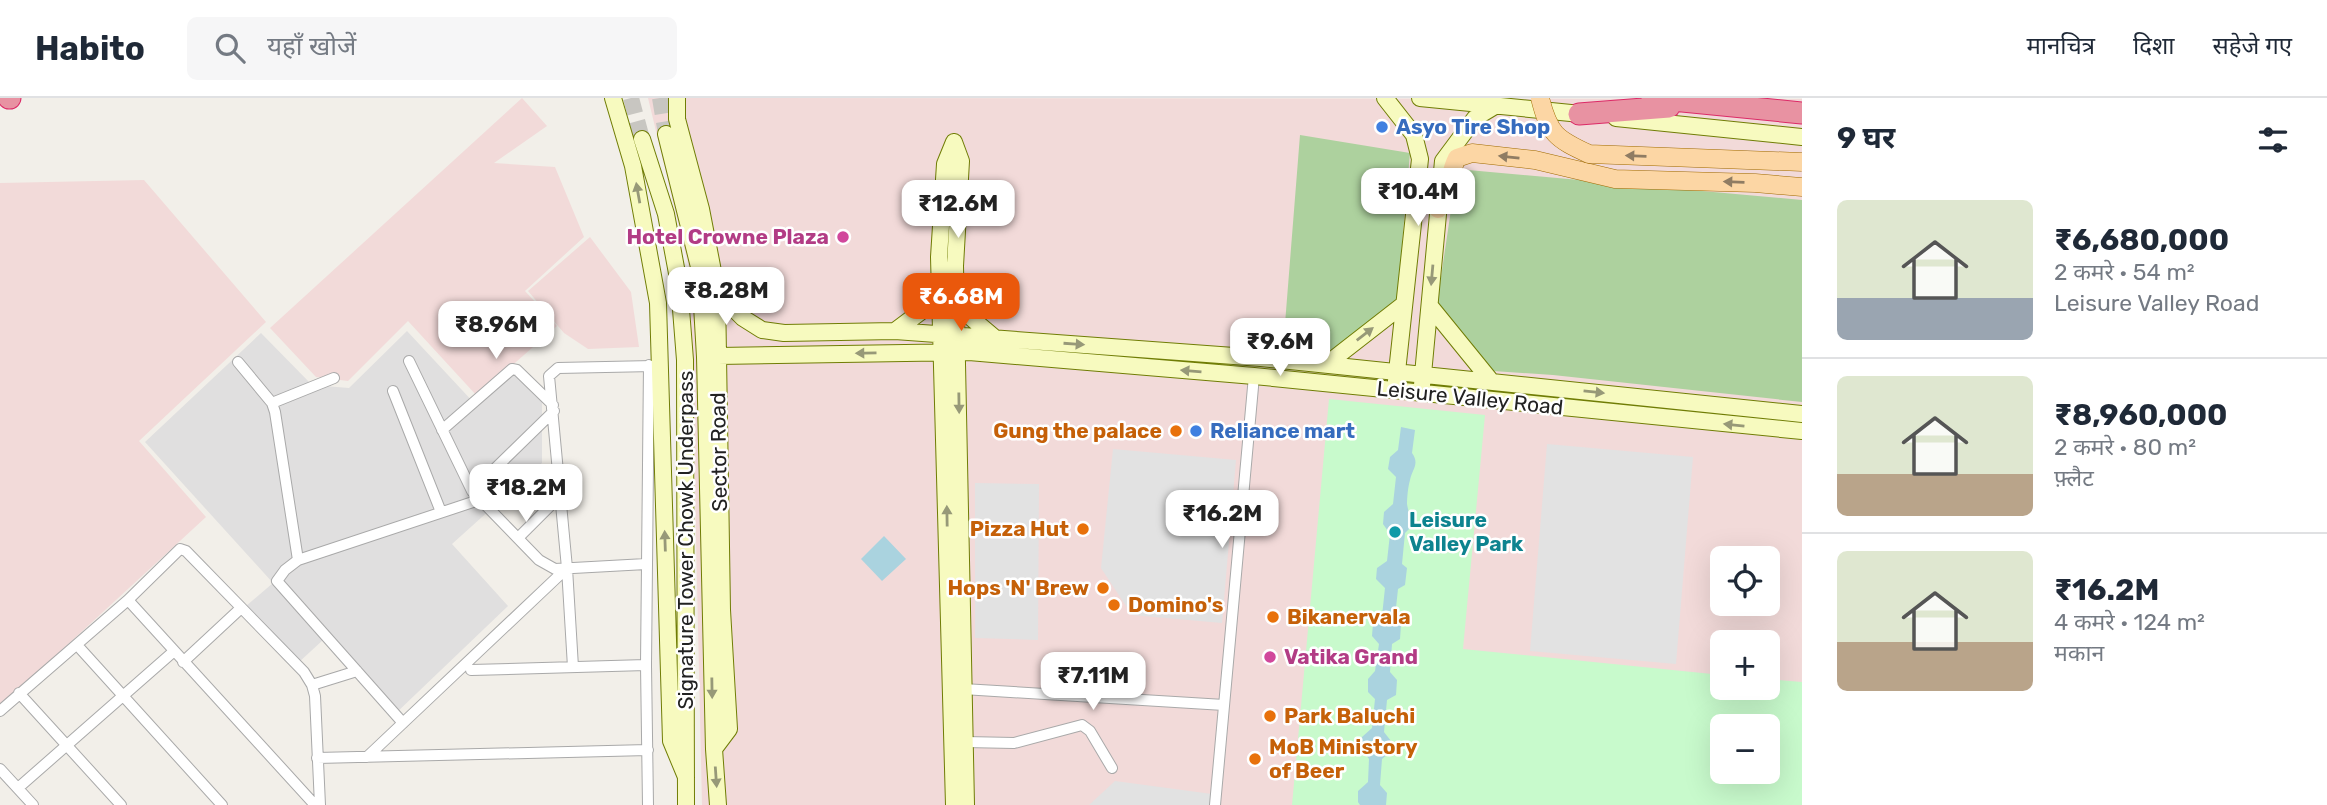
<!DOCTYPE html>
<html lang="hi">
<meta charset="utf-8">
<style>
:root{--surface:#fff;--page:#f6f6f7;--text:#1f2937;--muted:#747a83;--line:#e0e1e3;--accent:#ea580c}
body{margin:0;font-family:Rubik,"Noto Sans Devanagari",sans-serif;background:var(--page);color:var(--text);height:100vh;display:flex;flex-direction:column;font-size:26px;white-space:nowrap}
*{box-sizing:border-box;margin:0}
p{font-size:23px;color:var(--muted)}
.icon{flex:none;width:38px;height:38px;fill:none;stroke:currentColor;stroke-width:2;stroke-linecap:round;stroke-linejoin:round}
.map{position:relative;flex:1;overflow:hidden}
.side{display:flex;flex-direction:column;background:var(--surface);width:525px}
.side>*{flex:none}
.buttons{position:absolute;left:1710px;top:448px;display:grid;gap:14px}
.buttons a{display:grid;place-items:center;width:70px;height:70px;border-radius:10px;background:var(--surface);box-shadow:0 7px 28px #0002;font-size:35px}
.price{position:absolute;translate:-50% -60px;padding:0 16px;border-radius:14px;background:#fff;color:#222;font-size:23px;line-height:46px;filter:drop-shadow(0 2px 4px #0008)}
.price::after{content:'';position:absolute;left:50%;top:42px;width:21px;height:16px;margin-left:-10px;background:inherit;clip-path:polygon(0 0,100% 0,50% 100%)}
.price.on{background:var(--accent);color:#fff}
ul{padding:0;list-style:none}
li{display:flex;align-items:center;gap:21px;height:175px;padding:0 35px}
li+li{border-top:2px solid var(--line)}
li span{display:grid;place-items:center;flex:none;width:196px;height:140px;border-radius:10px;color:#555}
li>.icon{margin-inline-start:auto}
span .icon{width:84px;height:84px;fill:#fffc;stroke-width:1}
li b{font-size:30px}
h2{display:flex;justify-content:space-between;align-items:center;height:84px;padding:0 35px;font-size:30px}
header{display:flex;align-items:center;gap:42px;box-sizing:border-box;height:98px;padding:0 35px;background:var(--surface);border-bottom:2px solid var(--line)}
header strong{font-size:33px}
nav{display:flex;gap:38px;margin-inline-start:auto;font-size:24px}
.search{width:490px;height:63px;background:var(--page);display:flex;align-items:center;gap:18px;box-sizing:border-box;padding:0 24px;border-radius:10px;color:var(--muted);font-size:26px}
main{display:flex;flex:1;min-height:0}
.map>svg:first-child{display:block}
</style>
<header>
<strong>Habito</strong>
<div class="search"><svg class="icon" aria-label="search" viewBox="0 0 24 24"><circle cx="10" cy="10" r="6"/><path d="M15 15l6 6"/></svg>यहाँ खोजें</div>
<nav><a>मानचित्र</a><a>दिशा</a><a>सहेजे गए</a></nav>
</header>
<main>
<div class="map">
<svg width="1802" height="707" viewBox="0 0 1802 707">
<rect width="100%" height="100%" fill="#f2efe9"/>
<path fill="#e0dfdf" d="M407,233L475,306L514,272L542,304V365L452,446L508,508L394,617L323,542L298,565L246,508L273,485L145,344L261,235L312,287L349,290Z"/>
<path fill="#f2dad9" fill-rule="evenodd" d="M522,0L547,28L494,65L555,69L584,139L525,193L557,228L477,298L408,223L348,283L316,279L270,230Z
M648,0L1802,1V707H702L690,174ZM1722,460H1768V506H1722ZM1722,544H1768V590H1722ZM1722,628H1768V674H1722Z
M144,82L266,224L139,343L206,419L0,609V85Z
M590,139L631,194L639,249L588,251L564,235L528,193Z"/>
<path fill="#add19e" d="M1300,37L1410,55L1397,204L1328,256L1283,251Z
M1457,71L1802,102V304L1553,277L1493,273L1437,206Z"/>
<path fill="#c8facc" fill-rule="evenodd" d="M1329,301L1485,317L1463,551L1722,577V590H1768V581L1802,584V707H1292ZM1722,628H1768V674H1722Z"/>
<path fill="#e2e2e2" d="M1547,346L1693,359L1676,566L1530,553Z
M1113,351L1236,362L1222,525L1132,517L1101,470Z
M975,385L1039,386L1038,542L975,540Z
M1115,683L1212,696L1211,707H1089Z"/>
<path fill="#aad3df" d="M1401,329L1415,332L1412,355C1420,366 1412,371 1410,382C1408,389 1407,399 1407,406C1408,413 1411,419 1411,429L1405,435L1402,466L1407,470L1405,487L1398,491L1395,519L1401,527L1400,541L1392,546L1390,574L1397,582L1396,597L1387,602L1384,634L1391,643L1389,655L1382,661L1380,687L1387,695L1386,707H1360L1358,704V693L1368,684L1369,661L1361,650L1362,639L1372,630L1375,601L1368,594V581L1375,573L1379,546L1372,538L1373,525L1382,518L1385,490L1376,481L1377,470L1387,463L1390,436L1383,426L1384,414L1393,406L1396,379L1388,371L1390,359L1398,352Z
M884,438L906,461L882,483L861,461Z"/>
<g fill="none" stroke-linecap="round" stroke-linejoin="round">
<path stroke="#c8c6c1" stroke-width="16" stroke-dasharray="16 8" stroke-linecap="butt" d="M631,0L642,41
M660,0L666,36"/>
<defs>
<path id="street" d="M409,263L472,393L539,462L555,471L646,466
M238,264L272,305L275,314L298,462
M393,293L441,414
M272,305L334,280
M442,332L512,271L517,272L553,307
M472,393L554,313
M518,440L559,399
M128,502L315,707
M77,547L222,707
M183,564L240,511
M573,569L567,470L549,278L558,270L653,268
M471,572L646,567
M312,587L357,573
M963,591L1224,607
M19,595L121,707
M0,613L128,502L180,451L186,453L304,574L312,587L315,598L320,707
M403,625L277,483L285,472L298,462L479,402
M965,644L1014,645L1082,627L1090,633L1112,670
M367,659L567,470
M317,660L648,652
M0,671L33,707
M18,690L173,554
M648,707L646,567L649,267
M1215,707L1254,278"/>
<path id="secondary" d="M613,0L633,68L658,205L671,643L686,679
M677,0V21L701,111L717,194L722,512L729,631L714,651
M1385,0L1414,37L1420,61L1396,283
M1420,0L1591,17
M1616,20L1802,39
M666,36L700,173L705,259L714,651L718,707
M642,41L666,116L679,186L685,262L686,707
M954,44L961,63L955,168L966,707
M717,194L743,220L762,232L784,235L895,233L1261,260L1802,316
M956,202L969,218L995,240
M1430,208L1491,283
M895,233L927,209L939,192
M718,258L969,254L1254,278L1802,333
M1327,266L1404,206
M1422,287L1443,63L1475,20L1495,8
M954,707L939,159L945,66L954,44"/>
<path id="primary" d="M1438,111C1450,94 1448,78 1457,60L1472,55L1535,62L1615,81L1755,85L1802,89"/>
<path id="highway" d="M9,0H10
M1652,0L1802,15
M1579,16L1669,9"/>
</defs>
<use href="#street" stroke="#a9a9a9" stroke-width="12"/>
<use href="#secondary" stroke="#707d05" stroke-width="18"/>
<use href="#primary" stroke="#a06b00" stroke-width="19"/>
<use href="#highway" stroke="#dc2a67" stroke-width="23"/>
<use href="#street" stroke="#fff" stroke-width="10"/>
<use href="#secondary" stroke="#f7fabf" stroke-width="16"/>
<use href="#primary" stroke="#fcd6a4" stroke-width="18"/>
<use href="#highway" stroke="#e892a2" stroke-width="21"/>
<defs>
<path id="primary-bridge" d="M1540,0C1549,36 1556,41 1589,56L1802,64"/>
</defs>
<use href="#primary-bridge" stroke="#a06b00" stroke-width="19" stroke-linecap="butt"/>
<use href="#primary-bridge" stroke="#fcd6a4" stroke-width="18"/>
</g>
<defs><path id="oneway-solid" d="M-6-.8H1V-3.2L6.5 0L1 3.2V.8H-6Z" transform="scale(1.75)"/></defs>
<g fill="#8f7c63">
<use href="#oneway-solid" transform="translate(1636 58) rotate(-178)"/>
<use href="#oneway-solid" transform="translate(1509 59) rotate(-174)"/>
<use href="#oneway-solid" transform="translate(1734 84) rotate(-178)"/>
</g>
<g fill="#979978">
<use href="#oneway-solid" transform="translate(638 95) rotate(-100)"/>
<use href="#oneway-solid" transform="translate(1432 177) rotate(95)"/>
<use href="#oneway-solid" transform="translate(1365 236) rotate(-38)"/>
<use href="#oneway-solid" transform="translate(1074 246) rotate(4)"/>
<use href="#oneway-solid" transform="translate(866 255) rotate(179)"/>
<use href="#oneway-solid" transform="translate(1191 273) rotate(-175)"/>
<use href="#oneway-solid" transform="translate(1594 294) rotate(6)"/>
<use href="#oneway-solid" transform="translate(959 305) rotate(89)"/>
<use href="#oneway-solid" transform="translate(1734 327) rotate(-174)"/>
<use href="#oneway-solid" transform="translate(947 418) rotate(-91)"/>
<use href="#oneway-solid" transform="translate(665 443) rotate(-92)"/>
<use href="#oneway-solid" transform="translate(712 590) rotate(89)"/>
<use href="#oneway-solid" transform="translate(716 679) rotate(86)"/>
</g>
<g fill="#3f7fe0" stroke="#fff" stroke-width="2.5">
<circle cx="1382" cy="29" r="7"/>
<circle cx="1196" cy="333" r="7"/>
</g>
<g fill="#d1479c" stroke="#fff" stroke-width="2.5">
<circle cx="843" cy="139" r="7"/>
<circle cx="1270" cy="559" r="7"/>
</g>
<g fill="#e8710a" stroke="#fff" stroke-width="2.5">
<circle cx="1176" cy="333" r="7"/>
<circle cx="1083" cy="431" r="7"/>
<circle cx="1103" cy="490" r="7"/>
<circle cx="1114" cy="507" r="7"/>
<circle cx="1273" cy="519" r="7"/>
<circle cx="1270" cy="618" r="7"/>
<circle cx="1255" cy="661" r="7"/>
</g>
<circle fill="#0f9aa8" stroke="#fff" stroke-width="2.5" cx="1395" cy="434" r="7"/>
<g text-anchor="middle" stroke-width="5" stroke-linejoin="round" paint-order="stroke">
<g font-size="21" font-weight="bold" fill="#366cbe" stroke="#fff" text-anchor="start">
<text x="1396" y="36">Asyo Tire Shop</text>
<text x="1210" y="340">Reliance mart</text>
</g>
<g font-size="21" font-weight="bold" fill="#b23c85" stroke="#fff" text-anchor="end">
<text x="829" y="146">Hotel Crowne Plaza</text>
<text x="1284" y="566" text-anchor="start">Vatika Grand</text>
</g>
<g font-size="21" fill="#222" stroke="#fff">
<text transform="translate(1470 300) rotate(6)" y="7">Leisure Valley Road</text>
<text transform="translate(719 354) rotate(-91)" y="7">Sector Road</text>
<text transform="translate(686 442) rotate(-90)" y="7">Signature Tower Chowk Underpass</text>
</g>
<g font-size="21" font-weight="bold" fill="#c56008" stroke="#fff" text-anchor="start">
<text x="1162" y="340" text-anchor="end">Gung the palace</text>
<text x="1069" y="438" text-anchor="end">Pizza Hut</text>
<text x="1089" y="497" text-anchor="end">Hops 'N' Brew</text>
<text x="1128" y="514">Domino's</text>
<text x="1287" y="526">Bikanervala</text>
<text x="1284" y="625">Park Baluchi</text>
<text x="1269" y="656">MoB Ministory<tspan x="1269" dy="24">of Beer</tspan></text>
</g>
<g font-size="21" font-weight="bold" fill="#0d838f" stroke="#fff" text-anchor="start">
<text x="1409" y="429">Leisure<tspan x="1409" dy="24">Valley Park</tspan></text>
</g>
</g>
</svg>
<div class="buttons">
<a><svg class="icon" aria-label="locate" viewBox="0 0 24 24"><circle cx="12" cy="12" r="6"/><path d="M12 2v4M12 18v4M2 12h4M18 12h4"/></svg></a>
<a>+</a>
<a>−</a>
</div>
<b class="price" style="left:1418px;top:130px">₹10.4M</b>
<b class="price" style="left:958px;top:142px">₹12.6M</b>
<b class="price" style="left:726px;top:229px">₹8.28M</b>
<b class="price on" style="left:961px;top:235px">₹6.68M</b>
<b class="price" style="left:496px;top:263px">₹8.96M</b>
<b class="price" style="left:1280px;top:280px">₹9.6M</b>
<b class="price" style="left:526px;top:426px">₹18.2M</b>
<b class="price" style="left:1222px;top:452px">₹16.2M</b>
<b class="price" style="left:1093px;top:614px">₹7.11M</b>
</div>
<section class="side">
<h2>9 घर<svg class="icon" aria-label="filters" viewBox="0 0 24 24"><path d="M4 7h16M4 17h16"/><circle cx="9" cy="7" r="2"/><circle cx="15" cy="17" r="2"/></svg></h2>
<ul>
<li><span style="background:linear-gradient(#dfe7d0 70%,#9aa5b1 0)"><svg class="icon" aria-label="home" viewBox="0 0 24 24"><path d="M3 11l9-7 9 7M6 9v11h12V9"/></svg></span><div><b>₹6,680,000</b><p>2 कमरे · 54 m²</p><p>Leisure Valley Road</p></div></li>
<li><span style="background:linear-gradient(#dfe7d0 70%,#b9a48a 0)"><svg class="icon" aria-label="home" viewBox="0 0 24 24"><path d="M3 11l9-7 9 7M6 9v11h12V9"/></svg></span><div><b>₹8,960,000</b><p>2 कमरे · 80 m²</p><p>फ़्लैट</p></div></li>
<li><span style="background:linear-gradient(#dfe7d0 65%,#b9a48a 0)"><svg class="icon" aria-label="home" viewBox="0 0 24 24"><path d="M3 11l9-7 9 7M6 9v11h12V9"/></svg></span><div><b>₹16.2M</b><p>4 कमरे · 124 m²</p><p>मकान</p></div></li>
</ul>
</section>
</main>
